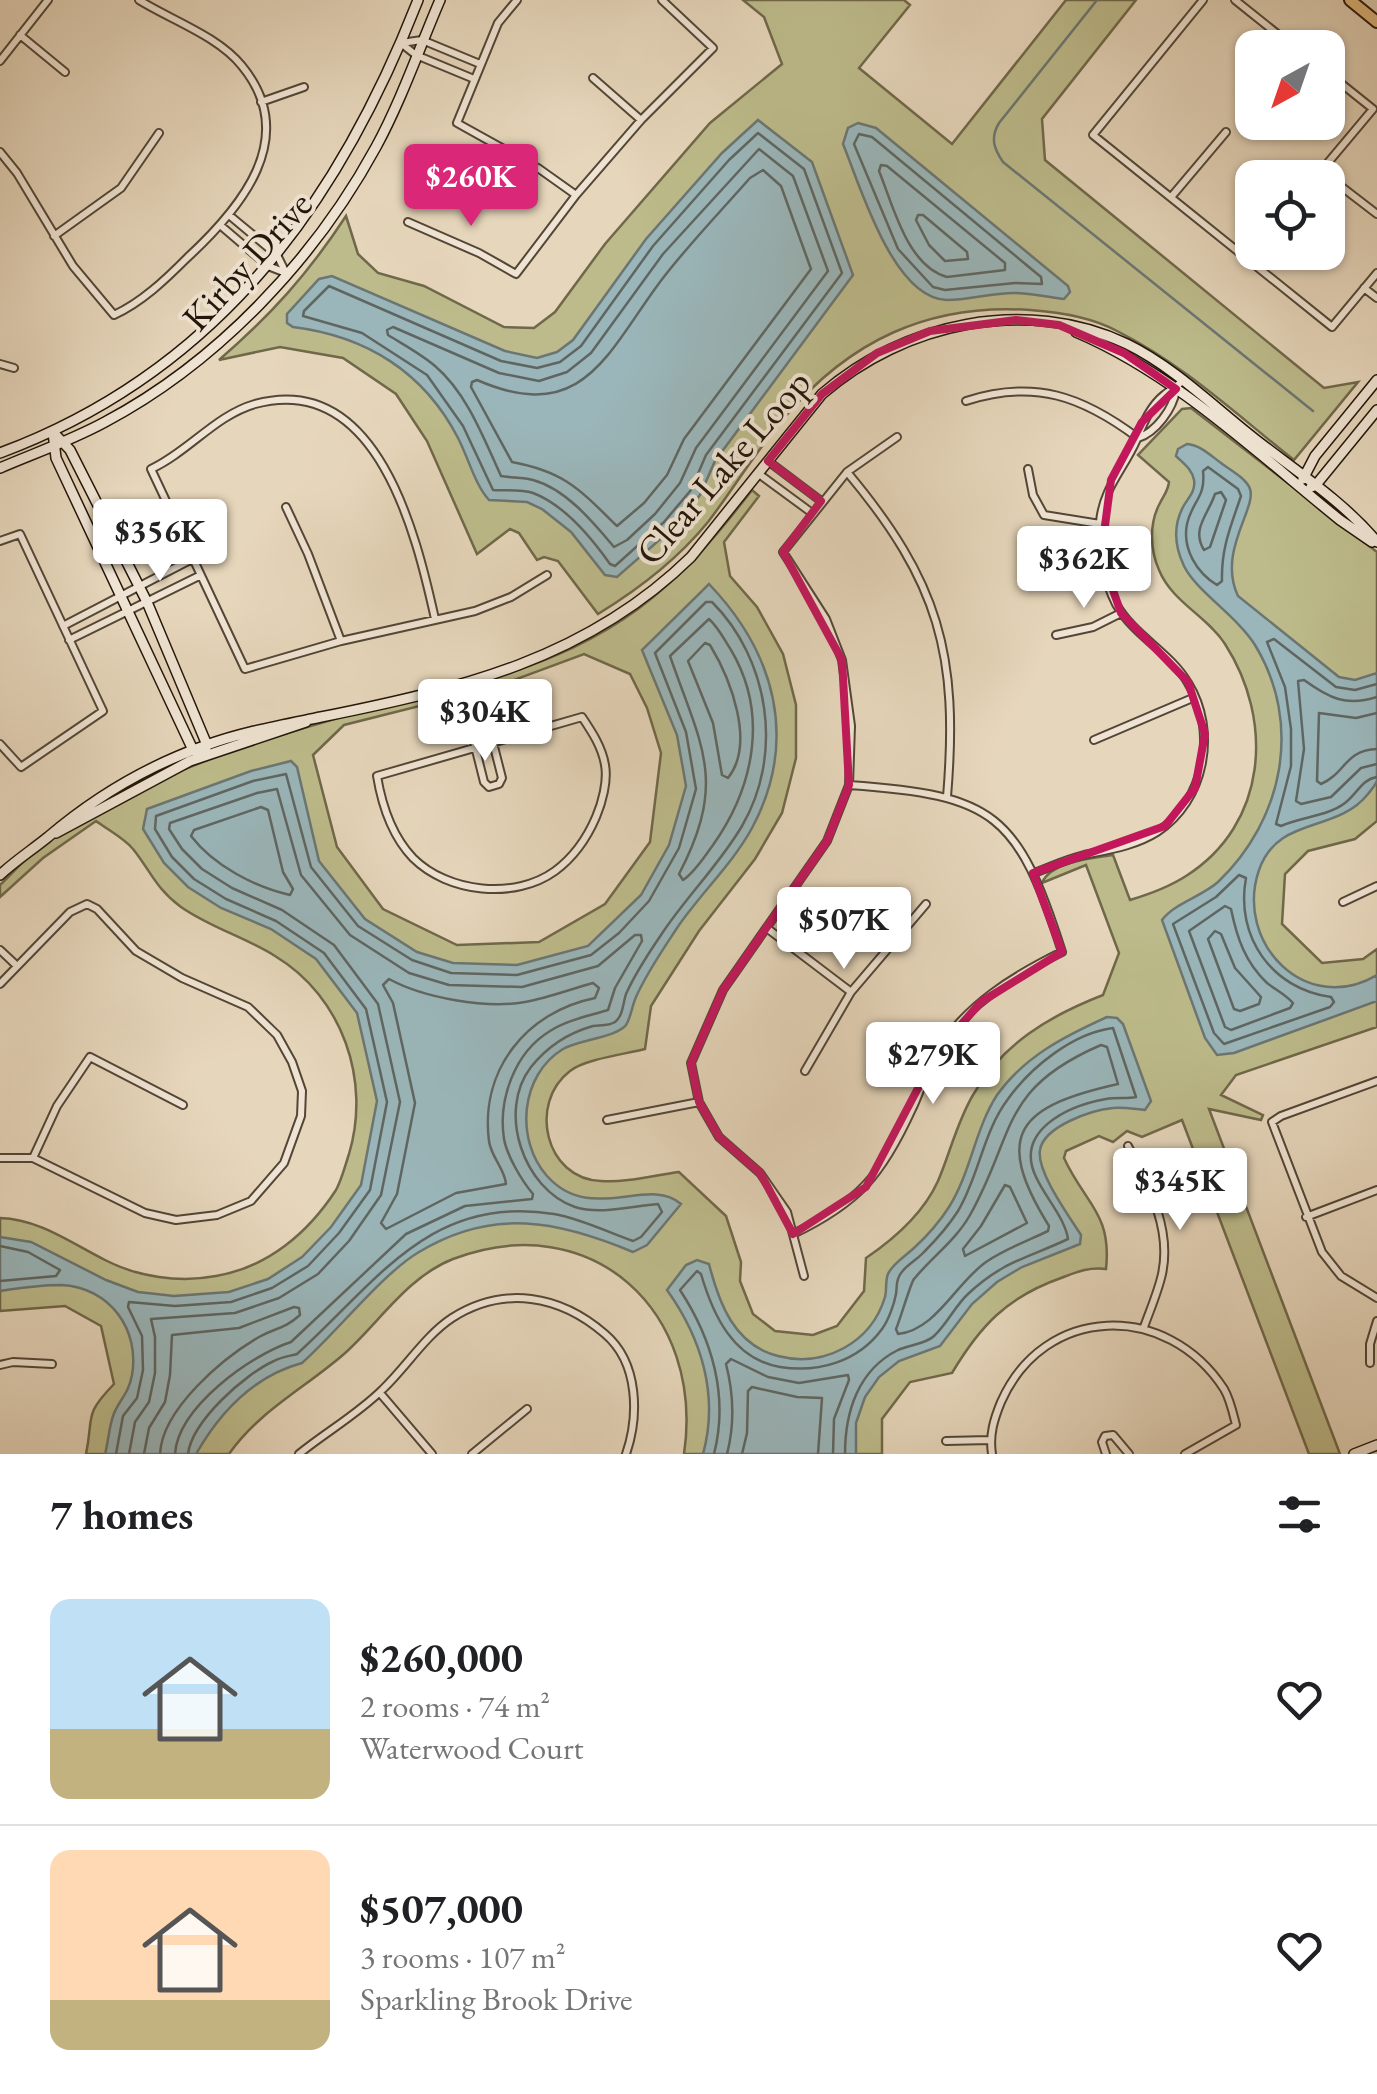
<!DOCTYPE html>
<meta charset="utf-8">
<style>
:root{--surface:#fff;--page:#f2f2f2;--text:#202124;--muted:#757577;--line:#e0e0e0;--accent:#db2777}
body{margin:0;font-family:"EB Garamond",serif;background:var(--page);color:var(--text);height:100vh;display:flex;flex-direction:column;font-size:38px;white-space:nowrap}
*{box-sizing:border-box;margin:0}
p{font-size:32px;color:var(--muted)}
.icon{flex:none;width:55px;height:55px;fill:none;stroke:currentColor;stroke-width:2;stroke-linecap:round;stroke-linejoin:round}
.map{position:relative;height:1454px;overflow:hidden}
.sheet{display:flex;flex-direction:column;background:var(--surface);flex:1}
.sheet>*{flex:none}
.needle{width:65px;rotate:220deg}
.tools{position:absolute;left:1235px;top:30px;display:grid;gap:20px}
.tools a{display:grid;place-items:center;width:110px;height:110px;border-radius:20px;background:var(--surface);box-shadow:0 2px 8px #0004;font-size:50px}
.price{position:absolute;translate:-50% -85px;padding:0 22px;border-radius:10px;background:#fff;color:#222;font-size:32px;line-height:65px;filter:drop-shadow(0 2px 5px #0008)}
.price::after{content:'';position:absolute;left:50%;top:60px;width:30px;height:22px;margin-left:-15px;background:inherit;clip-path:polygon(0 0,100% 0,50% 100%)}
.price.on{background:var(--accent);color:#fff}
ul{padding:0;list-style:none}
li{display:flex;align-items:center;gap:30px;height:250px;padding:0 50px}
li+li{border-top:2px solid var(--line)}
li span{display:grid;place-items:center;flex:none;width:280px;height:200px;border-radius:20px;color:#555}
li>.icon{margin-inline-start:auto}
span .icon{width:120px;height:120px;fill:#fffc;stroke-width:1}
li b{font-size:42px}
h2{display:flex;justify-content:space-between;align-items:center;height:120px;padding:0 50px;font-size:42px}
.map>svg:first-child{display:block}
</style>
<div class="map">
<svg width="1377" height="1454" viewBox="0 0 1377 1454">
<rect width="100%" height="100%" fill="#e6d6bb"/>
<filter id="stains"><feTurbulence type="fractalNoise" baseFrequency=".002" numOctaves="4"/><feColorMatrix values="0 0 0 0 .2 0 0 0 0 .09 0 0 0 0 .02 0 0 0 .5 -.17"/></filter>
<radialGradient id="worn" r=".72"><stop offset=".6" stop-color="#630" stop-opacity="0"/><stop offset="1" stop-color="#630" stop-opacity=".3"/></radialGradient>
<path fill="#bdbb8b" stroke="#70684a" stroke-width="2.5" d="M743,0H904L910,5L859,68L952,144L1066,0H1136L1042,119L1045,160L1324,388L1358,382L1294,460C1237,415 1183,364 1117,331C1091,317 1059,312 1030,310C928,303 849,341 784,418C756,451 734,488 708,522C677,560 639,589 598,614L558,561L544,557L537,560L519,533L510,529L477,554L427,441L396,394L343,358L280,347L219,360C271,315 308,274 346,216L358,254L378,273L424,286L504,327L534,328L555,312L605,244L710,123L782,64L764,17Z
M1191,408L1377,552V821L1355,839L1308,851L1285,874L1282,924L1322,963L1363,959L1377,949V1027L1236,1075L1221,1095L1263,1115L1261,1120L1209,1109L1340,1454H1309L1182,1120L1142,1137L1127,1131L1113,1142L1099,1136L1066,1151L1064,1158C1085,1204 1112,1213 1106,1269C1088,1267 1077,1272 1061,1278C1007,1297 980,1326 952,1373L910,1382L882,1419V1454H684C705,1312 592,1206 453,1259C407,1277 379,1323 344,1354C305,1388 259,1411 229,1454H86C94,1416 83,1416 114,1384L101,1326L65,1306L0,1311V1218C39,1219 71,1243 105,1260C138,1277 179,1283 216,1276C268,1267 308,1233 336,1190C342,1179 345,1166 349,1154C371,1081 343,997 275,956C245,937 211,928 181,907C156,889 150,870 133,849C124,838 108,830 96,821L43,858L0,897V885C13,873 25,858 39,848C159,762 303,727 443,690L451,692L458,700L449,704L443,700L344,725L313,755L337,847L383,909L457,945L539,942L605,904L650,842L661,753L647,708L630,674L584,654L498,686L485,696V688L490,679C616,640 673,593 752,490L759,496L724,542L730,576L757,607L783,654L796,705V758L782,813L755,859L699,931L651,1006L645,1049C626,1054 585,1059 570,1071C528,1103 545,1179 601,1181C626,1183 655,1175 679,1172L726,1216L741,1262L740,1281L753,1314L775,1331L813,1335L837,1326L864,1291L866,1258C894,1239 924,1212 938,1181C950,1153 957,1122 973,1095C1002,1044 1049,1016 1103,995L1119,953L1086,865L1042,883C1050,862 1092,858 1113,855L1130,900C1150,894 1169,887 1186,876C1268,824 1274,720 1225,644C1207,616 1172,602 1159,570C1150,550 1149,523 1160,503C1164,495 1168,491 1169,482L1138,455L1182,409Z"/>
<path fill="#9ab6ba" stroke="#6b7673" stroke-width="2.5" d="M758,120L812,162L853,275L715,461L700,495L672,529L617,577L605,575L571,532L542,509L527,502L489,500C475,485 468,457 458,438C424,372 366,336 293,327L287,323V314L319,279L332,276L505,351L537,358L557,352L573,340L646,239L722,153Z
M858,123L876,128L1068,286L1070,292L1064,299C1049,297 1033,294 1017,293C994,292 970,300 947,300C893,299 860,185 843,144L848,128Z
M1187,444C1200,445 1210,455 1221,463C1230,470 1246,478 1250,489C1257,508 1217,552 1238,596L1339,677L1355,680L1377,673C1377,694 1377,766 1377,781C1375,786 1371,790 1368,794C1336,834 1278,815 1259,870C1234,943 1306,1017 1377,975V1001L1234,1053L1217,1055L1205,1038L1162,920C1175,903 1201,897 1218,882C1283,820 1303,724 1255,645C1237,616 1196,591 1184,566C1175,547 1173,526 1183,507C1188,498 1196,491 1194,480C1192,469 1183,463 1176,456L1178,449Z
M709,584C775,653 799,740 752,828C733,863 702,892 679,925C664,948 647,972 636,997C632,1006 631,1017 626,1025C617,1037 579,1040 563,1049C520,1075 515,1140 547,1176C591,1225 648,1175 681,1204L647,1245L633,1252C559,1221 493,1207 419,1252C382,1274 337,1332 302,1363C254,1376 220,1412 196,1454H105C109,1440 109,1421 116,1409C123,1396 129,1391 132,1375C140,1330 110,1287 61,1285C41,1285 20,1288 0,1291V1237L31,1242L106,1280L138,1292L174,1296L229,1292L268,1279L302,1257L331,1227L361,1185L377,1101L357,1013L316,959L271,929L221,908L188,887L164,863L143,829L147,809L251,771L291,761L297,767L319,861L365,919L417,952L453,963L517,965L588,946L641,895L669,845L686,786L677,735L642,650Z
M1107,1017L1117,1018L1123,1024L1151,1101L1145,1110C1134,1109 1123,1107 1113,1108C1092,1110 1044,1126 1040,1150C1036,1171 1069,1216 1081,1235L1080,1244L1022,1267L997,1282L972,1304L940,1346L899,1361L879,1377L865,1397L856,1423V1454H703C719,1396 702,1339 667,1290L686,1265L697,1260L709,1264C719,1303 734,1345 778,1356C824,1368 871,1343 885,1297C887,1290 885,1281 888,1274C892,1264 907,1255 915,1247C927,1236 940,1221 949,1207C971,1172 975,1129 997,1095C1025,1056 1065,1036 1107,1017Z"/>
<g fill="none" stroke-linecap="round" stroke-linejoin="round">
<path stroke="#5f6662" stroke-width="2.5" d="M758,133L804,169L842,273L706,455L691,490L664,522L615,566L610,564C591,537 565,505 533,493C520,489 505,491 493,490L463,426L427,375L362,333L303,316L304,311L329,286L501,361L537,368L560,362L581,346L653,246L729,160Z
M859,134L872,137L1041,277L1042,284L1015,283L945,290L933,287L898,249L854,144Z
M759,149L793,176L828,271L696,448L680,483L655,514L627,540L614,547C593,522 566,489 533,480C523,477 511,478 501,476C484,439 467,393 435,366C421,354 404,345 388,335L387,330L393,327L499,373L539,381L567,372L591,353L663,254Z
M881,165L887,166L1005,263V270L947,277C907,266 893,205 879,171Z
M763,170L781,186L811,269L684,439L667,475L644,503L617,526C579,489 565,472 512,462L471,387L472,382L477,380C585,427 608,350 663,278C690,243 721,211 750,178Z
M918,215H923L967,252L968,259L945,261L929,245L916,220Z
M1208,467L1238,489L1241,496C1231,526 1221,548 1222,581L1217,585C1197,573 1182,549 1187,524C1192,501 1206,498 1203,471Z
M1221,492L1226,500L1210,547L1204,550C1191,529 1208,515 1215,494Z
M709,619C718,627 724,639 731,650C769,714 754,787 713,845C704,857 695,872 683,880L679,874C728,780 701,746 670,656Z
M705,643L710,645C730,678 756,743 728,778L722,775L713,723L688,661Z
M1377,684L1355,690L1336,687L1274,639L1267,642L1285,687L1291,729V766L1276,824L1281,826C1301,817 1328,816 1345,803C1357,794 1362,779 1377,777
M1377,697C1346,707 1329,698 1304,680L1298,681L1304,749L1296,801L1301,804L1331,797L1361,768L1377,764
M1377,713L1356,718L1319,713L1317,781L1321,784C1346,773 1345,750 1377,749
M261,807L268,810L283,872L293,889L290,895C255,887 214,866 191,836L194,830Z
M1239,875L1246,878C1235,937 1272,989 1331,997L1334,1002L1330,1007L1224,1044L1214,1033L1173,924L1216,897Z
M1225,906L1231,909C1237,938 1245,962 1267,983C1276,990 1286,995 1293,1003L1290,1008L1231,1030L1225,1027L1189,931Z
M1215,931L1221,934L1235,968L1261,997L1259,1004L1240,1011L1234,1009L1208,939Z
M389,979C424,998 486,1009 525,1002C548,998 571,989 593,983L599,988L595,998C526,1012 480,1070 489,1141C491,1157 505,1169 506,1184L456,1193L386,1229L381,1223L397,1194L415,1103L393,1003L383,985Z
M1101,1045L1107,1047L1118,1084C1020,1106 991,1133 1049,1226L1048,1231C1027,1241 1005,1249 986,1262C955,1284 936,1330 898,1334L896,1329C900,1320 911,1282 914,1279C932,1257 956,1240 970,1215C1016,1133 999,1089 1101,1045Z
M1005,1185L1010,1187L1027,1223L965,1256L963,1249L981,1226Z
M0,1246L28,1252L60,1270L56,1276L0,1281
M116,1454L123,1416L137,1398L143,1370L142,1336L128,1307L129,1302L175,1306L231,1302L272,1288L308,1266L339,1233L370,1190L387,1102L366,1009L324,953L276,921L226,899L194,879L172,857L155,829L156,816L253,781L286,774L311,867L358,926L412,960L451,973L517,975L591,955L619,933L649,901L679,848L696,789L686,732L655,653L706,602H712C769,659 784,754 742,826C719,865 686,897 661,935C648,954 635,974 626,994C623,1003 623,1016 615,1022C609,1026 600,1025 593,1026C568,1033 547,1047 531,1067C497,1111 523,1189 575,1207C601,1215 632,1206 658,1204L662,1212L641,1237L633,1241C607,1232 582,1219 554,1214C430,1194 377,1282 297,1354C290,1356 281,1357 274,1361C245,1374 192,1421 188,1454
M129,1454L135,1422L149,1402L155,1373V1337L151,1319L235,1313L279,1298L318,1274L349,1241L381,1195L400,1102L378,1004L334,945L282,910L232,888L202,869L182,849L169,829L170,823L257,793L277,789L301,875L350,935L409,973L449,985L522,987L598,966L635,935H641L642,941L615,988L608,1010C589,1016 567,1020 550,1031C514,1053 498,1100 504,1139C507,1156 522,1181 533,1194L532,1199L465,1206L406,1234L291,1342C251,1355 178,1407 175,1454
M144,1454L149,1428L165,1402L170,1375L172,1335L239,1328L294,1307L299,1308L300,1315C283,1330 277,1327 259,1337C223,1358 162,1409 160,1454
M714,1454C729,1396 712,1339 680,1290L697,1271L701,1274C713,1315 733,1359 780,1367C818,1373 858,1362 882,1329C888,1321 894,1305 896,1294C897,1289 896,1284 898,1279C901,1268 917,1260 924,1252C936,1240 949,1225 958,1211C979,1176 983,1132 1008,1099C1031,1067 1073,1033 1113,1028L1136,1097C1127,1099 1116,1097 1106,1099C1067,1106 1014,1131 1036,1177C1045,1197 1065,1218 1068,1239C1028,1258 1003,1261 968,1294C955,1306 947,1324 934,1336C926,1344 909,1345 898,1350C858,1370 845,1412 845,1454
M727,1454C735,1423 734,1395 726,1364L731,1359L768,1377L799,1383L848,1375L849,1380L834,1419L833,1454
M742,1454L747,1433L748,1391L752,1387L797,1397L822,1398L818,1454"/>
<path stroke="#6b7673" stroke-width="2.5" d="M1097,0L999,123C990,138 994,149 1003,162L1313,411"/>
<defs>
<path id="street" d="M517,0L498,23L457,123L538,168L576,195
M1203,0L1093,135L1332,327L1377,273
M1235,0L1295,48
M20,35L65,72
M401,43L422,40L480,64
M402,44L416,55L474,79
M0,61L48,0
M1328,73L1373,109L1321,171L1377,214
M593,78L641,120
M261,102L304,87
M0,152L17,173L73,266L114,315C142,302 165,280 187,258C240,209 301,138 242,66C218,36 171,20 139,0
M1172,196L1226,132
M229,215L277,255L286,273
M408,222L479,253L516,274L576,195L641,120L713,48L662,0
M220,225L268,266L286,273
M54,236L121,188L159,133
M1364,288L1377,298
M0,364L14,368
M966,401C1034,379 1082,396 1138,438
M1138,438C1156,432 1173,409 1176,390
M768,461L821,501
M1028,469L1033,495L1044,515L1100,524
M847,472C939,582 959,654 947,797
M759,474L812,513
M286,507L308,554L341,641
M0,541L20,534L103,711L21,767L0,744
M435,619C416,533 377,371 255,404C216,415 188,452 151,469L245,669L341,641L475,611L511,597L547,575
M63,626L192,559
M1056,635L1093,627L1121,613
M69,640L199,576
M460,686L484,782L489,787L499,784L502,778L477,680
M582,717C592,732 602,747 605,765C608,781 602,803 596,817C587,838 574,857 555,871C515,900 448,893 413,858C392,836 382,806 377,776Z
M1094,740L1195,697
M1034,873C1050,867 1067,859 1084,855C1108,850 1135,846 1157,832C1205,801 1218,731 1188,683C1170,652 1134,636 1116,604C1104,581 1098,548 1100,522C1103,488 1124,469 1137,439C1143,424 1150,406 1164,395C1171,389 1176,388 1182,381
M1343,902L1377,886
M768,929L851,992
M0,950L16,965
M0,984L70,912L87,904L97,909L136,951L182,978L248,1007L277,1035L292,1062L302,1091L301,1116L284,1163L251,1201L217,1215L176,1220L145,1213L33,1158H0
M805,1071L851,992L926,904
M1377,1081L1281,1116L1272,1122L1322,1252L1341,1276L1377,1298
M607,1120L699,1102
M1128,1146C1148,1185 1172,1228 1162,1274C1158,1292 1150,1310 1144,1327
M33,1158L57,1106L90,1057L183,1105
M1306,1217L1377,1190
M793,1234C858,1203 882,1175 912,1109C921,1091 926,1069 937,1052C966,1005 1013,976 1062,952C1018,814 995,795 849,785
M804,1276L787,1212L760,1173L719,1137L699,1102L691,1063L723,990L827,841L849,785L851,726L842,660L826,619L783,552L847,472L897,437
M1370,1363V1344L1377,1321
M0,1365L13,1362L52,1364
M380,1393L432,1454
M946,1441L990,1440
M299,1454C326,1432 358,1414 383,1389C406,1367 426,1335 452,1318C504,1285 560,1295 605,1334C639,1363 639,1416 626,1454
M472,1454L527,1409
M992,1454C989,1435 994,1419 1001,1402C1044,1304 1167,1301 1224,1389C1230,1399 1233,1413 1236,1425L1185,1454
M1106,1454L1102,1442L1105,1436L1113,1435L1129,1454"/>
<path id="secondary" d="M1076,332C1175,374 1257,453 1340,520L1372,542
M53,432L70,450L147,602L207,745L203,756L193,750L56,458Z
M0,453C215,373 337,207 418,0
M0,468C35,453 72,440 105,422C218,362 315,259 376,147C401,101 419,49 440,0
M1303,479L1315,456L1377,380
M1311,487L1315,486L1377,410
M56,833L190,761L306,722
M0,875C15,861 32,850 48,837C95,797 145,767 204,746C242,732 282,725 321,717C460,689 587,659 691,557L822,394C904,323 1025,296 1127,344C1174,367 1214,407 1255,439C1296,471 1344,502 1377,542
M1354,1454L1377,1445"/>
<path id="primary" d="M1350,0L1377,22"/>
</defs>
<use href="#street" stroke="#544636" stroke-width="10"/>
<use href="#secondary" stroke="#241609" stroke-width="12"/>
<use href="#primary" stroke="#241609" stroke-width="14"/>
<use href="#street" stroke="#efe4d3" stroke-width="6"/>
<use href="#secondary" stroke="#efe4d3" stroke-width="9"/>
<use href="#primary" stroke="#e3bb7e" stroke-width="10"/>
</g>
<path fill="none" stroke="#c2185b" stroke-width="8" stroke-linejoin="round" d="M1016,320L1059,325L1124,353L1176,389L1142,422L1111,480L1101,556L1121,613L1188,682L1205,734L1195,788L1165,826L1033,873L1062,952L981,1002L937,1052L866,1187L793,1234L760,1173L719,1137L699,1102L691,1063L723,990L827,841L849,785L842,660L783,552L821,501L768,461L822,394L877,353L930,331Z"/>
<g text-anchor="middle" stroke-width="8" stroke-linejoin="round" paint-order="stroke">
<g font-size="38" fill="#241609" stroke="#efe4d3">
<text transform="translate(247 261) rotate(-48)" y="13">Kirby Drive</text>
<text transform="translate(723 467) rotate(-49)" y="13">Clear Lake Loop</text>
</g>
</g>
<rect width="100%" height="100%" filter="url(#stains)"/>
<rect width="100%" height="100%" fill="url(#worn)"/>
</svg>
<div class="tools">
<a><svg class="needle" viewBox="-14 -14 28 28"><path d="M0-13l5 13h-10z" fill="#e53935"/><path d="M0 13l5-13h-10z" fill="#757577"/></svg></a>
<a><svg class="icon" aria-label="locate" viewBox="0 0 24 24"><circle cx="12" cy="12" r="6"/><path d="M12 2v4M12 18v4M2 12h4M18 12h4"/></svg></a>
</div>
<b class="price on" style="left:471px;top:229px">$260K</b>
<b class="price" style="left:160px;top:584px">$356K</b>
<b class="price" style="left:1084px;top:611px">$362K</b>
<b class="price" style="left:485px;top:764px">$304K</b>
<b class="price" style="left:844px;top:972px">$507K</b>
<b class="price" style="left:933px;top:1107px">$279K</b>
<b class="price" style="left:1180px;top:1233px">$345K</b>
</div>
<section class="sheet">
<h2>7 homes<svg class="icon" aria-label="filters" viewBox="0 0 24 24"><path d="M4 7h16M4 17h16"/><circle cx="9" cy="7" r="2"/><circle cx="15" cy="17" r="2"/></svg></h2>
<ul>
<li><span style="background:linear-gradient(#bfe0f5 65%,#c2b280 0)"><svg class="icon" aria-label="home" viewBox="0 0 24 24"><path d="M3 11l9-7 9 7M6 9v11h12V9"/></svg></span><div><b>$260,000</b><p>2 rooms · 74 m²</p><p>Waterwood Court</p></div><svg class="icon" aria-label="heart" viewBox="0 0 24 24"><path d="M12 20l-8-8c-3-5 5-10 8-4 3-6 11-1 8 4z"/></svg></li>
<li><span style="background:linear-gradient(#ffd9b3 75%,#c2b280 0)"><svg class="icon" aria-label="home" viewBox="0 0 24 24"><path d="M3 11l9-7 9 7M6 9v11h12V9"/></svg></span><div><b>$507,000</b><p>3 rooms · 107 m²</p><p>Sparkling Brook Drive</p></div><svg class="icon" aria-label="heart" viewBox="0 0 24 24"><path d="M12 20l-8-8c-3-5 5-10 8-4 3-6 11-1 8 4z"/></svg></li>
</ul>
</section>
